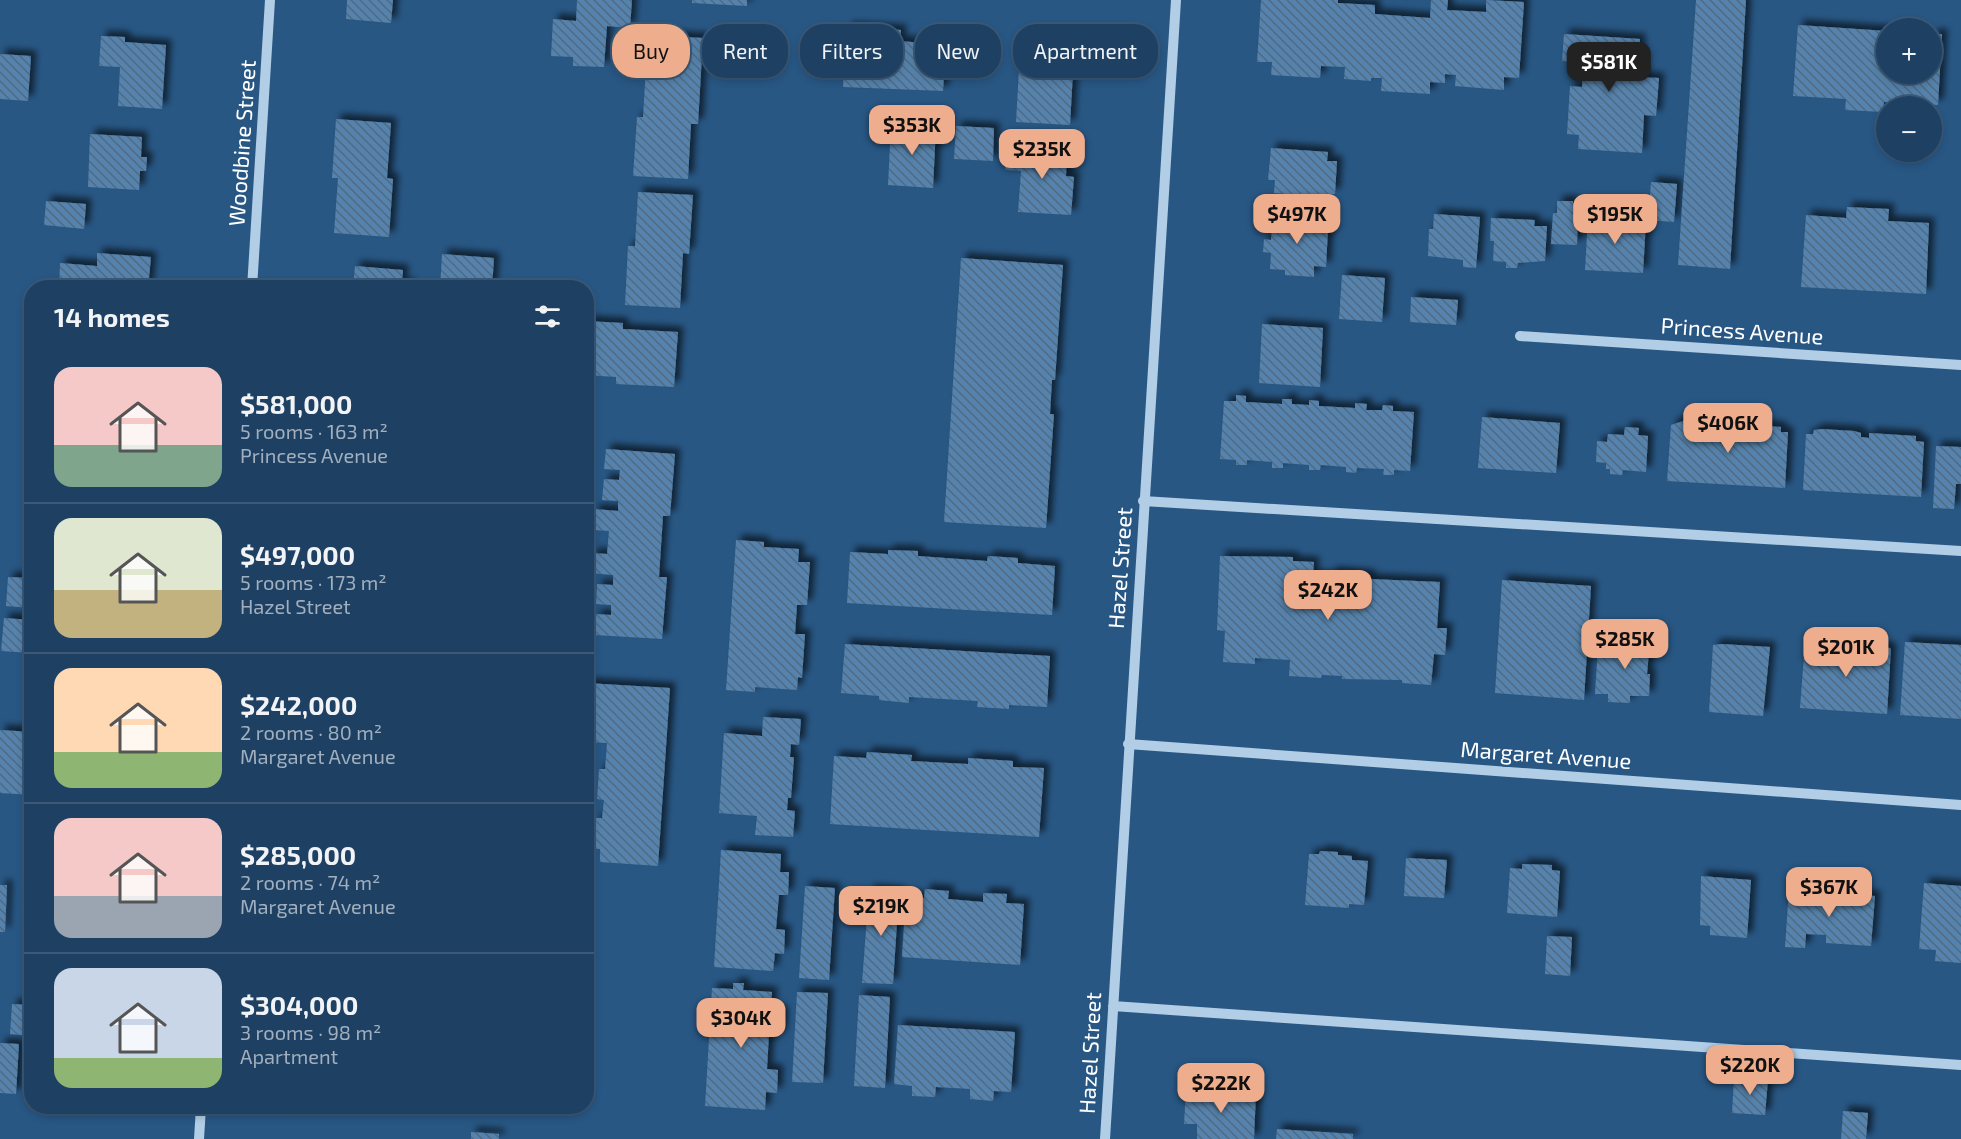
<!DOCTYPE html>
<meta charset="utf-8">
<style>
:root{--surface:#1e4163;--page:#2b4c6c;--text:#f1f3f6;--muted:#a1afbe;--line:#3c5a78;--accent:#eead8d}
body{margin:0;font-family:"Exo 2",sans-serif;background:var(--page);color:var(--text);height:100vh;display:flex;flex-direction:column;font-size:22px;white-space:nowrap}
*{box-sizing:border-box;margin:0}
p{font-size:20px;color:var(--muted)}
.icon{flex:none;width:33px;height:33px;fill:none;stroke:currentColor;stroke-width:2;stroke-linecap:round;stroke-linejoin:round}
.map{position:relative;flex:1;overflow:hidden}
.drawer{position:absolute;left:24px;top:280px;width:570px;height:834px;display:flex;flex-direction:column;background:var(--surface);border-radius:24px;box-shadow:0 3px 9px #0003,0 0 0 2px var(--line)}
.drawer>*{flex:none}
.banner{position:absolute;left:612px;top:24px;width:570px;height:54px;display:flex;gap:12px}
.tools{position:absolute;left:1876px;top:18px;display:grid;gap:12px}
.tools a{display:grid;place-items:center;width:66px;height:66px;border-radius:50%;background:var(--surface);box-shadow:0 3px 9px #0003,0 0 0 2px var(--line);font-size:30px}
.price{position:absolute;translate:-50% -51px;padding:0 14px;border-radius:12px;background:var(--accent);color:#111;font-size:20px;line-height:39px;filter:drop-shadow(0 2px 3px #0008)}
.price::after{content:'';position:absolute;left:50%;top:36px;width:18px;height:14px;margin-left:-9px;background:inherit;clip-path:polygon(0 0,100% 0,50% 100%)}
.price.active{background:#222;color:#fff}
ul{padding:0;list-style:none}
li{display:flex;align-items:center;gap:18px;height:150px;padding:0 30px}
li+li{border-top:2px solid var(--line)}
li span{display:grid;place-items:center;flex:none;width:168px;height:120px;border-radius:18px;color:#555}
li>.icon{margin-inline-start:auto}
span .icon{width:72px;height:72px;fill:#fffc;stroke-width:1}
li b{font-size:26px}
h2{display:flex;justify-content:space-between;align-items:center;height:72px;padding:0 30px;font-size:26px}
.chip{padding:0 21px;border-radius:24px;background:var(--surface);box-shadow:0 3px 9px #0003,0 0 0 2px var(--line);font-size:21px;line-height:54px}
.chip.active{background:var(--accent);color:#111}
.map>svg:first-child{display:block}
</style>
<div class="map">
<svg width="1961" height="1139" viewBox="0 0 1961 1139">
<defs>
<pattern id="building-back-hatch" width="6" height="6" patternUnits="userSpaceOnUse" patternTransform="scale(1.5)"><rect width="6" height="6" fill="#5583ad"/><path d="M-1 5l2 2M0 0l6 6M5-1l2 2" fill="none" stroke="#516a81"/></pattern>
<filter id="shadow"><feDropShadow dx="5.5" dy="-5.5" stdDeviation="3" flood-color="#0009"/></filter>
</defs>
<rect width="100%" height="100%" fill="#285784"/>
<path fill="url(#building-back-hatch)" filter="url(#shadow)" d="M347,0H393L391,23L346,19Z
M577,0H632L630,28L607,26L604,67L573,66V57L551,56L553,19L576,21Z
M692,0H747V6L692,3Z
M1261,0H1338V3L1375,5V14L1430,18L1431,0H1448L1447,10L1486,12V0L1524,2L1519,78L1504,77V90L1455,86L1456,75L1445,74V83L1430,82V94L1381,91L1382,78H1371V81L1344,79L1345,67L1321,66L1320,78L1271,75L1272,62H1257Z
M1696,0H1746L1730,269L1678,265Z
M1798,25L1887,31V74H1932V34H1942L1938,105L1884,102L1883,112L1845,110L1846,99L1793,96Z
M847,27L901,30L900,41L946,45L943,91L843,87Z
M1564,34L1640,39L1638,77L1659,78L1656,116L1644,115L1642,153L1578,149L1579,135L1567,134L1570,86L1582,87L1583,76L1574,75L1575,62L1562,61Z
M648,35L703,38L698,124H691L688,179L633,176L637,117H643Z
M101,36L125,37V42L166,45L162,109L118,106L120,67L99,66Z
M1020,51L1074,54L1070,125L1016,122Z
M0,54L31,56L28,101L0,99Z
M336,119L391,123L387,178L393,179L389,237L334,233L338,178H332Z
M891,124L936,127L933,188L888,185Z
M956,126L994,128L993,161L954,159Z
M90,134L142,137L141,157H147L146,171H140L139,190L88,187Z
M1006,147L1067,150L1066,176L1074,177L1071,215L1018,212L1021,171L1005,170Z
M1271,148L1328,152L1327,161H1337L1335,194H1324V197L1274,193L1275,180H1268Z
M1651,182L1677,184L1674,222L1648,220Z
M638,192L693,195L689,254L683,253L680,308L625,305L628,246H635Z
M46,201L86,204L84,229L44,225Z
M1557,201H1573V214H1578L1577,245L1551,244L1553,213H1557Z
M1847,207L1889,209L1888,221L1929,223L1926,294L1801,287L1806,215L1846,218Z
M1273,214L1317,217V228L1328,229L1326,267L1314,266V277L1285,275V270L1270,269L1271,253L1263,252L1264,239L1271,240Z
M1434,214L1480,217L1476,268L1463,267V260L1428,256L1429,229H1433Z
M1588,217L1646,221L1643,273L1585,270Z
M1491,218L1535,220L1534,226H1547L1545,261L1518,263L1517,268H1506V262L1493,261L1494,241H1490Z
M97,253L151,257L148,288H59L60,263L97,266Z
M442,254L494,258L492,288H440Z
M961,258L1063,265L1055,380H1052L1050,414H1054L1046,528L944,522Z
M355,266L403,270L402,284H411L410,288H353Z
M1342,275L1385,278L1382,322L1339,319Z
M1411,297L1458,300L1456,325L1410,322Z
M586,321L623,323V329L678,332L674,387L616,384V377L586,375Z
M1262,324L1323,328L1320,387L1259,383Z
M1236,395L1246,396V402L1282,404V399H1292V404L1309,405V400L1319,401V406L1355,408V403L1367,404L1366,410H1382L1383,405L1393,406V411L1414,412L1410,471L1394,470V475H1383L1384,469L1357,468L1356,473L1346,472V467L1321,465L1320,470H1309V465L1283,463V468H1272V462L1247,460V465H1236V460L1220,459L1224,401H1236Z
M1482,417L1560,423L1556,473L1478,468Z
M1686,420L1718,422L1725,424V428L1734,429V424H1742L1781,427V432H1788L1785,488L1667,481L1671,425Z
M1625,427L1639,428L1638,435L1648,436L1646,472L1623,470L1622,475L1610,474V469H1606V463L1596,462L1597,441L1607,442L1608,434L1624,435Z
M1822,429L1854,431L1861,433V437L1869,438V433L1916,436V441L1924,442L1921,497L1803,490L1806,434H1813L1814,430Z
M1936,446L1961,447V484H1956L1954,509L1933,508Z
M606,449L675,454L670,516H663L659,577H667L662,639L594,635L596,614L611,615V605L596,604L597,584L613,585V575L590,573L592,553L607,554L609,531L593,530L594,509L618,511V501L602,500L604,479L619,480L620,470L604,469Z
M736,540L764,542V547L799,549L798,562H810L807,605H797L795,634H805L802,678L798,677L797,690L755,687V692L726,690Z
M888,550L918,551V556L987,561L988,556L1018,558V563L1055,566L1052,615L847,603L850,552L888,554Z
M1220,556L1293,557V561L1314,562L1313,576L1330,577L1331,572L1370,575V579L1440,582L1437,628H1447L1445,655L1434,654L1431,685L1402,683V680L1342,679V676L1322,675L1321,678L1289,676L1290,660L1255,658V664L1223,662L1225,631L1217,630Z
M8,577L32,578V608L6,606Z
M1502,580L1591,586L1584,700L1495,693Z
M4,618L32,620V653L1,651Z
M1632,628L1651,630L1647,674H1650L1649,696H1630V703L1608,702V694H1595L1598,648L1630,651Z
M1805,642L1891,648L1887,714L1800,708Z
M1905,642L1961,645V719L1900,715Z
M845,644L1050,656L1047,707L1009,705V709L977,707L978,701L909,697V703L879,700V696L841,693Z
M1722,644L1770,647L1763,716L1709,712L1713,645Z
M586,683L670,688L658,866L600,862V849H594L596,818H602L604,800L597,799L599,769H605L607,743L586,742Z
M763,717L801,719L799,745L791,744L790,757H794L791,798H788L787,810L795,811L793,837L755,835L757,816L719,813L724,733L762,736Z
M0,730L32,732V795L0,793Z
M867,752L912,755L911,761L968,764V758L1013,761V767L1044,768L1039,837L830,824L834,756L866,758Z
M721,850L781,854L780,872H789L788,895H779L776,929L785,930L784,954L775,953L773,971L714,967Z
M1320,851L1338,852V855L1352,856V860L1368,861L1364,905L1349,904V908L1305,905L1309,854H1319Z
M1406,858L1447,860L1444,898L1404,896Z
M1522,864L1552,865V870L1560,871L1557,917L1507,913L1510,868L1522,869Z
M1701,876L1751,880L1747,938L1710,935V926L1700,925Z
M1924,883L1961,886V963L1935,961L1936,950L1919,949Z
M0,885H7L5,932H0Z
M805,886L835,888L829,980L799,978Z
M925,889L949,891L948,899L983,902V893L1007,894L1006,903L1024,904L1020,965L902,957L906,896L924,898Z
M1789,889L1875,896L1871,946L1826,943V935L1806,934L1805,948L1785,947Z
M869,890L899,892L893,984L862,983Z
M1547,936L1572,937L1570,976L1545,974Z
M733,983H744L743,990L772,992L771,1011H782L781,1034H769L767,1069L778,1070L777,1093L766,1092L765,1110L705,1106L712,988L733,989Z
M797,992L828,993L823,1083L792,1082Z
M859,995L890,997L885,1088L854,1086Z
M12,1004L32,1005V1036L10,1034Z
M898,1025L1015,1032L1011,1092L994,1091L993,1101L970,1099V1089L936,1087L935,1097L912,1096V1086L894,1084Z
M0,1043L19,1044L16,1094L0,1093Z
M1734,1077L1768,1080L1765,1115L1732,1113Z
M1186,1089L1256,1092L1254,1139H1197V1124H1184Z
M65,1107H99V1110L81,1109L80,1115H65Z
M277,1107H309V1116L277,1114Z
M1843,1111L1868,1113L1866,1139H1841Z
M1277,1129L1353,1134V1139H1276Z
M471,1132L499,1134V1139H471Z"/>
<g fill="none" stroke-linecap="round" stroke-linejoin="round">
<path stroke="#b2cee7" stroke-width="10" d="M252,288L270,0
M1520,336L1961,365
M1143,501L1961,551
M1128,744L1961,805
M1113,1006L1961,1065
M199,1139L201,1107
M1105,1139L1176,0"/>
</g>
<g text-anchor="middle" stroke-width="4.5" stroke-linejoin="round" paint-order="stroke">
<g font-size="22" fill="#fff" stroke="#285784">
<text transform="translate(242 143) rotate(-86)" y="8">Woodbine Street</text>
<text transform="translate(1742 331) rotate(4)" y="8">Princess Avenue</text>
<text transform="translate(1120 568) rotate(-86)" y="8">Hazel Street</text>
<text transform="translate(1546 755) rotate(4)" y="8">Margaret Avenue</text>
<text transform="translate(1090 1053) rotate(-87)" y="8">Hazel Street</text>
</g>
</g>
</svg>
<div class="tools">
<a>+</a>
<a>−</a>
</div>
<b class="price active" style="left:1609px;top:93px">$581K</b>
<b class="price" style="left:912px;top:156px">$353K</b>
<b class="price" style="left:1042px;top:180px">$235K</b>
<b class="price" style="left:1297px;top:245px">$497K</b>
<b class="price" style="left:1615px;top:245px">$195K</b>
<b class="price" style="left:1728px;top:454px">$406K</b>
<b class="price" style="left:1328px;top:621px">$242K</b>
<b class="price" style="left:1625px;top:670px">$285K</b>
<b class="price" style="left:1846px;top:678px">$201K</b>
<b class="price" style="left:1829px;top:918px">$367K</b>
<b class="price" style="left:881px;top:937px">$219K</b>
<b class="price" style="left:741px;top:1049px">$304K</b>
<b class="price" style="left:1750px;top:1096px">$220K</b>
<b class="price" style="left:1221px;top:1114px">$222K</b>
<div class="banner">
<a class="chip active">Buy</a>
<a class="chip">Rent</a>
<a class="chip">Filters</a>
<a class="chip">New</a>
<a class="chip">Apartment</a>
</div>
<section class="drawer">
<h2>14 homes<svg class="icon" aria-label="filters" viewBox="0 0 24 24"><path d="M4 7h16M4 17h16"/><circle cx="9" cy="7" r="2"/><circle cx="15" cy="17" r="2"/></svg></h2>
<ul>
<li><span style="background:linear-gradient(#f6c9c9 65%,#7fa58c 0)"><svg class="icon" aria-label="home" viewBox="0 0 24 24"><path d="M3 11l9-7 9 7M6 9v11h12V9"/></svg></span><div><b>$581,000</b><p>5 rooms · 163 m²</p><p>Princess Avenue</p></div></li>
<li><span style="background:linear-gradient(#dfe7d0 60%,#c2b280 0)"><svg class="icon" aria-label="home" viewBox="0 0 24 24"><path d="M3 11l9-7 9 7M6 9v11h12V9"/></svg></span><div><b>$497,000</b><p>5 rooms · 173 m²</p><p>Hazel Street</p></div></li>
<li><span style="background:linear-gradient(#ffd9b3 70%,#8fb573 0)"><svg class="icon" aria-label="home" viewBox="0 0 24 24"><path d="M3 11l9-7 9 7M6 9v11h12V9"/></svg></span><div><b>$242,000</b><p>2 rooms · 80 m²</p><p>Margaret Avenue</p></div></li>
<li><span style="background:linear-gradient(#f6c9c9 65%,#9aa5b1 0)"><svg class="icon" aria-label="home" viewBox="0 0 24 24"><path d="M3 11l9-7 9 7M6 9v11h12V9"/></svg></span><div><b>$285,000</b><p>2 rooms · 74 m²</p><p>Margaret Avenue</p></div></li>
<li><span style="background:linear-gradient(#c9d6e8 75%,#8fb573 0)"><svg class="icon" aria-label="home" viewBox="0 0 24 24"><path d="M3 11l9-7 9 7M6 9v11h12V9"/></svg></span><div><b>$304,000</b><p>3 rooms · 98 m²</p><p>Apartment</p></div></li>
</ul>
</section>
</div>
